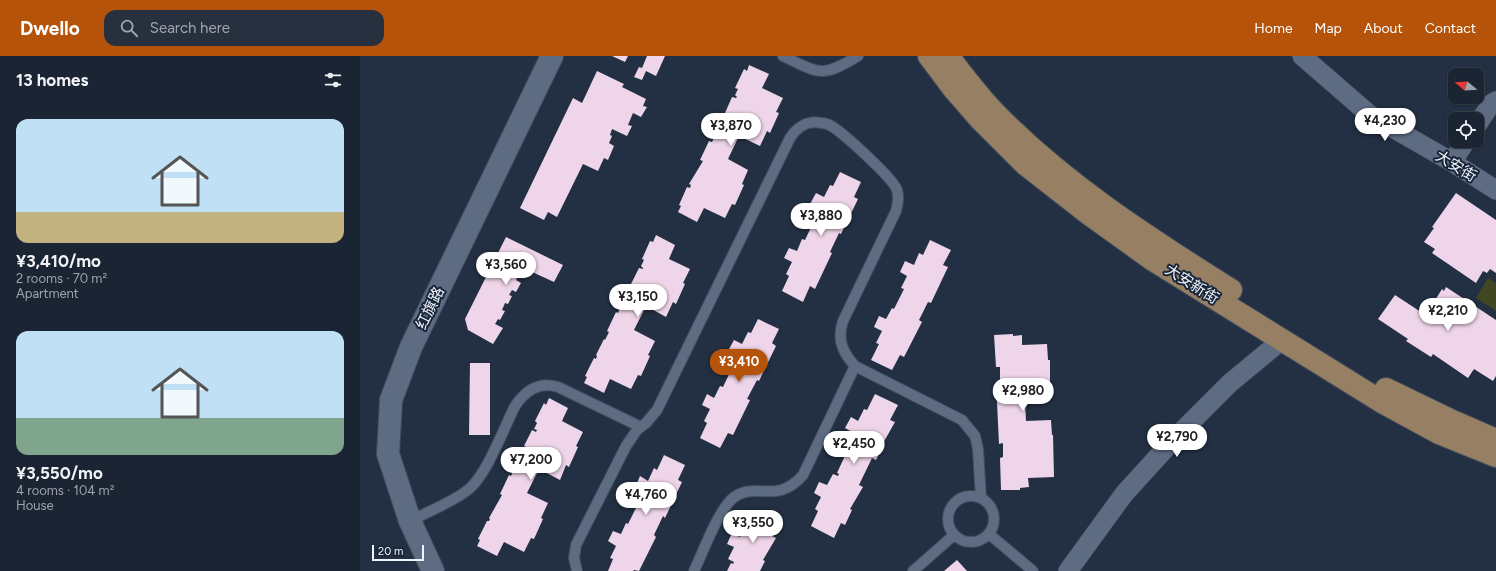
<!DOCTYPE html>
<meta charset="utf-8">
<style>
:root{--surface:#1a2432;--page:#27303e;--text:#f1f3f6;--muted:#9fa4ac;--line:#38414d;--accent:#b45309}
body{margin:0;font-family:Figtree,"Noto Sans SC",sans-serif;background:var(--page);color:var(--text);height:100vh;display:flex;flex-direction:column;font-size:15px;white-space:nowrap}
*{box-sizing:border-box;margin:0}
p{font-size:13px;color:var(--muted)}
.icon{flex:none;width:22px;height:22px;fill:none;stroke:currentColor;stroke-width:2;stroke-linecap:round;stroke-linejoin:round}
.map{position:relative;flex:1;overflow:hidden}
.drawer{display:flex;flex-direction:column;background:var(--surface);width:360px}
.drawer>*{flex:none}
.needle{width:26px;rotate:288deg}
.controls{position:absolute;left:1088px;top:12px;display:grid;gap:8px}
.controls a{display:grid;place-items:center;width:36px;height:36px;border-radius:8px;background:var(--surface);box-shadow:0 1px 3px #0004,0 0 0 1px var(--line);font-size:20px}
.scale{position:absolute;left:12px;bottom:10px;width:52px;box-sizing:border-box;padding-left:4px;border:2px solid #f0f5fd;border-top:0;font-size:11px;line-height:14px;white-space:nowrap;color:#f0f5fd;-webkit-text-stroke:3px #192639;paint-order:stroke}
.price{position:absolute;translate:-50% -34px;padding:0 9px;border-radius:14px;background:#fff;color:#222;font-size:13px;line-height:26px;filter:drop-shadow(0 1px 2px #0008)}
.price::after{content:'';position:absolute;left:50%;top:24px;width:12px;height:9px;margin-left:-6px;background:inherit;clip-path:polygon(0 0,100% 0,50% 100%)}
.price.active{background:var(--accent);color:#fff}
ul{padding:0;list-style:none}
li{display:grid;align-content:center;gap:8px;height:212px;padding:0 16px}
li span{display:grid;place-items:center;height:124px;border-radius:12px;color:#555}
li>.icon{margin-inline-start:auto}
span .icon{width:72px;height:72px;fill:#fffc;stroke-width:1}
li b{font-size:17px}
h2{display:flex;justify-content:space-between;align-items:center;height:48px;padding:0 16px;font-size:17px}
header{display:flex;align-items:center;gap:24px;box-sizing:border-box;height:56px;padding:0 20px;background:var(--accent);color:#fff}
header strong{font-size:19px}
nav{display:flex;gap:22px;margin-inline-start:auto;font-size:14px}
.search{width:280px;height:36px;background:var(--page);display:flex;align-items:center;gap:10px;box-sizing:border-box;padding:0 14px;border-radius:12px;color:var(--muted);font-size:15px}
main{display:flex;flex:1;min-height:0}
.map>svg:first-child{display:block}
</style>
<header>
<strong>Dwello</strong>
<div class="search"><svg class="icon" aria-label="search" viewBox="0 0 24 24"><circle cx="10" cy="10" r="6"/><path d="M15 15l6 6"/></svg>Search here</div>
<nav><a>Home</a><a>Map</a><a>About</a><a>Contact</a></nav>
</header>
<main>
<section class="drawer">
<h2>13 homes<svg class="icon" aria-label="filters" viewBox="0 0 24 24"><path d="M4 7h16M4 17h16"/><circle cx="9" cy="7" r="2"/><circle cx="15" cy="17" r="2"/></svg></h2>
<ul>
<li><span style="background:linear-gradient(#bfe0f5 75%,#c2b280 0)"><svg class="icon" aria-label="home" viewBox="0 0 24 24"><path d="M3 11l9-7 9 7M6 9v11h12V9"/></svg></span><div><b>¥3,410/mo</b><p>2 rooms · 70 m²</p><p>Apartment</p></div></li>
<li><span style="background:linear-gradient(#bfe0f5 70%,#7fa58c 0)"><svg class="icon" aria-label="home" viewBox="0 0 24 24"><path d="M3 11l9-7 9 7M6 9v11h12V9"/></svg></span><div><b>¥3,550/mo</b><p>4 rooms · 104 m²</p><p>House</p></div></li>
</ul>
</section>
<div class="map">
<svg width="1136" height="515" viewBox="0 0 1136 515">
<rect width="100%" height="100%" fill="#233043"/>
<path fill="#414623" d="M1128,222L1136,227V255L1116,242Z"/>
<path fill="#efd5e9" d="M252,0H268L265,6Z
M287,0H305L296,20L286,15L282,24L274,21L279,11L282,12Z
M389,9L409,18L402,32L423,42L416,56L419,57L410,77L407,75L400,90L379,80L368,103L388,114L382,128L384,129L375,149L372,148L365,162L344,152L337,166L318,156L321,150L319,149L327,131L330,132L331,129L329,128L343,105L340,104L349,85L352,86L356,77L354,76L362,58L365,59V57L372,41L376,42L377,41L375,39L378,33L375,32L384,13L387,15Z
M237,15L264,28L262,31L286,43L283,50L287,51L281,61L273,57L268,69L272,70L267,80L252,73L250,79L252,80L249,87L254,90L248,104L244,102L238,115L223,108L197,161L188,156L184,164L160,152L213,42L222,47Z
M480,116L501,126L494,141L498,143L481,178L479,177L470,196L472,197L455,233L450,230L443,246L422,235L429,220L426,218L432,206L424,202L429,192L437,195L442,183L445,184L454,165L452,163L458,152L450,148L456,137L464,141L470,129L473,130Z
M1096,137L1136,164V217L1130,213L1127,217L1123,215L1116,227L1072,197L1075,193L1064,186L1074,172L1072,171Z
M296,179L315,189L309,203L330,213L323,227L325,228L316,248L313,246L306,261L286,250L274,274L295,285L288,299L290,300L281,320L278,319L271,333L250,323L244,337L224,327L227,321L225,320L234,302L236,303L237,300L236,299L244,283L245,284L249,276L247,275L256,256L258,257L262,248L260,247L269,229L271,230L272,228H271L279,212L283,213V212L281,210L284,204L282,203L290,185L293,186Z
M146,181L203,209L194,226L170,215L167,221L160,217L156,224L161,227L156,236L152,234L149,239L152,240L148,248L145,247L142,254L145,255L140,264L138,263L135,268L143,272L133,288L108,274L105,263Z
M570,184L591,194L583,209L588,211L571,247L568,246L559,264L562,266L544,301L540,299L532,314L511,304L519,288L516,287L522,275L514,271L519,260L526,263L532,252L534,253L544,233L541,232L547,220L540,216L545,205L554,209L559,197L563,199Z
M1086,231L1136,264V320L1133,325L1114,313L1108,322L1073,298L1071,301L1046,285L1048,283L1018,263L1035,239L1064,258L1068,252H1072L1075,247L1074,246L1082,233L1084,235Z
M398,263L419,273L412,287L416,290L399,325L397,324L387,343L390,344L373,379L368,377L360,392L340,382L347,367L344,365L350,353L342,349L347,338L354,342L360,330L363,331L372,312L370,310L376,298L368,295L374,284L382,288L388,276L391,277Z
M653,278V280L662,279V289L687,288L688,304H690V345L665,346L666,365L691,364L692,379H693L694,421L668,422L669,431L660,432V434H641L640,402L643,401V387L639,388L636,326H640V311H636L634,279Z
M110,307H130V379H109Z
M515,338L538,349L530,364L535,366L522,389L523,390L516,404L512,402L499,429L503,431L490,453L492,454L485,469L481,467L474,482L451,470L458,455L455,453L461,441L454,437L459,426L467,429L473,418L478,420L479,418L477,417L489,391L492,392L493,390L486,388L492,376L485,372L491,361L498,365L504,353L507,354Z
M189,342L208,352L202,365L223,376L216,390L218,391L209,411L206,409L200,424L179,413L167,437L188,447L181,462L183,463L174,483L171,482L164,496L144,486L137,500L117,490L120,484L118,483L127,465H129L130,463L129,462L142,439L140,438L149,419L151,420L155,411L153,410L162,392L165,393L166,391L164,390L172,374L176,376L177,374L174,373L177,367L175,365L184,347L186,349Z
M304,399L325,409L318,424L322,426L305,462L303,460L294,479L296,481L279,515L274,514L273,515H248L253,503L250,502L256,490L248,485L253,475L261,478L266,467L268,468L278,448L276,447L282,435L275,432L280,420L288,425L294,412L297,414Z
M397,454L419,465L412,480L416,482L403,504L405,505L400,515H367L371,507L373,508L374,506L368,503L374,491L367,488L372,477L380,481L386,468L389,470Z
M597,504L607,515H584Z"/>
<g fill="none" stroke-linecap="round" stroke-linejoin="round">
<defs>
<path id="service" d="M423,0C460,18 462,22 498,0
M588 463a23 23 0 1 1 46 0a23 23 0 1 1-46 0Z
M50,465C67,456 95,445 109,433C127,418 144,372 155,350C165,335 179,325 198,331L281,371
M629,478L673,515
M217,515L214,502L216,489L266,390L277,374L286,367L297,354L430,82C437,71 448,64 461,67C465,67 470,69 473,71C485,79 533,122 537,134C539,141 538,148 536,155L483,265C477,283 482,296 495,310L602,364L615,380L618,393L621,442
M334,515C343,496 358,455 373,442C396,424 416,450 443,419L495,310
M553,515L594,479"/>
<path id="minor" d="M942,0L1010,59L1092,106L1136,134
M1117,69L1131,48L1136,45
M1092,106L1106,85
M708,515L764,438L814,383L870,327L922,284"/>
<path id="tertiary" d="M73,515L50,465L28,398L31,344L51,291L192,0"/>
<path id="primary" d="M569,0L593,32L620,63L665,108L729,158L793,204L1022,346L1079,377L1136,400
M588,0C602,18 616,37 632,54C701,126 787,181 871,234
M1026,333L1088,363L1136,384"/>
</defs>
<use href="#service" stroke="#434d5c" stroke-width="12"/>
<use href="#minor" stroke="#434d5c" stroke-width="20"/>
<use href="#tertiary" stroke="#434d5c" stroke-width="24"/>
<use href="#primary" stroke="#434d5c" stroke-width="24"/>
<use href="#service" stroke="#5d6c82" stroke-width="10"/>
<use href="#minor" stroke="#5d6c82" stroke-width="19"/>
<use href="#tertiary" stroke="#5d6c82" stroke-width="22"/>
<use href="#primary" stroke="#967f63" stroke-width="22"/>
</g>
<g text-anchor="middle" stroke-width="4" stroke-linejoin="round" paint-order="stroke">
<g font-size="15" fill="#f0f5fd" stroke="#192639">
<text transform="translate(1096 110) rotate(31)" y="5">大安街</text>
<text transform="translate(832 228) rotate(32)" y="5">大安新街</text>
<text transform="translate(70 252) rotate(-64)" y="5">红旗路</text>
</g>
</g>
</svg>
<div class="controls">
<a><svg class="needle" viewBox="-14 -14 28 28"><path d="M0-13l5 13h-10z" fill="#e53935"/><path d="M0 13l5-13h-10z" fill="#9fa4ac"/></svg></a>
<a><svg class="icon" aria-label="locate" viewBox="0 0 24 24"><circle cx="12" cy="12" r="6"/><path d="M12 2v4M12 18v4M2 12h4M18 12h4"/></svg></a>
</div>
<div class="scale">20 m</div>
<b class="price" style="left:1025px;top:86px">¥4,230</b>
<b class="price" style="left:371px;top:91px">¥3,870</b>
<b class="price" style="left:461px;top:181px">¥3,880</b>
<b class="price" style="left:146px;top:230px">¥3,560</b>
<b class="price" style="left:278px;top:262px">¥3,150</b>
<b class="price" style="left:1088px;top:276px">¥2,210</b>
<b class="price active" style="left:379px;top:327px">¥3,410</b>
<b class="price" style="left:663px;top:356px">¥2,980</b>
<b class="price" style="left:817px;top:402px">¥2,790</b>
<b class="price" style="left:494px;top:409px">¥2,450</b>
<b class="price" style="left:171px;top:425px">¥7,200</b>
<b class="price" style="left:286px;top:460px">¥4,760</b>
<b class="price" style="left:393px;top:488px">¥3,550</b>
</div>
</main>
